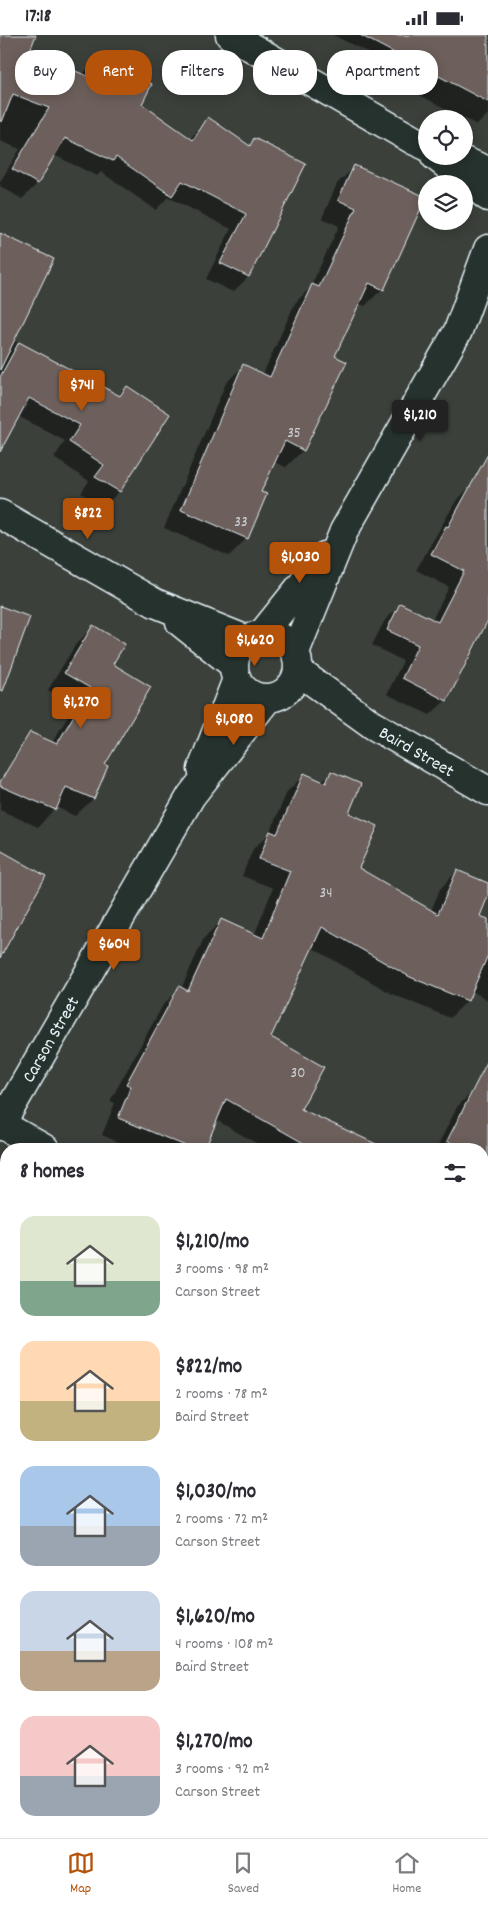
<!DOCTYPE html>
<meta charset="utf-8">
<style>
:root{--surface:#fff;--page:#f2f2f3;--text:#2b2b33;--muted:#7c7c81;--line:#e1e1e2;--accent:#b45309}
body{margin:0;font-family:Dekko,sans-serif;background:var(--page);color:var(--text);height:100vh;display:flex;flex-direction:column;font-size:19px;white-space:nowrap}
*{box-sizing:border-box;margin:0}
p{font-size:16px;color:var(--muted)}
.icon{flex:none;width:28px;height:28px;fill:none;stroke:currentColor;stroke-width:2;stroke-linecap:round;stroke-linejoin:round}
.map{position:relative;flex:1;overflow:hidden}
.panel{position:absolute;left:0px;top:1108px;width:489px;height:696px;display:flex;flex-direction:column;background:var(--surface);border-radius:20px 20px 0 0;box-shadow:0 2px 12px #0003}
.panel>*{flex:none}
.hud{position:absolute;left:15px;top:15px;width:459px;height:45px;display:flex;gap:10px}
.tools{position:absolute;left:418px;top:75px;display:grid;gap:10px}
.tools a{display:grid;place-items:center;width:55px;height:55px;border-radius:50%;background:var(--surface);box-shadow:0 2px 12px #0003;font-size:25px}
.price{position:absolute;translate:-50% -42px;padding:0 11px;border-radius:5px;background:var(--accent);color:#fff;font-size:16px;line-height:32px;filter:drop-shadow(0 1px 2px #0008)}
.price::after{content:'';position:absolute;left:50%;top:30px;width:15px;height:11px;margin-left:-8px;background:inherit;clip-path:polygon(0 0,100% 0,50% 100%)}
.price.active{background:#222;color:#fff}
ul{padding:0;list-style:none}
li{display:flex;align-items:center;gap:15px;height:125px;padding:0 20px}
li span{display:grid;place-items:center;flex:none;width:140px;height:100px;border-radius:15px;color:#555}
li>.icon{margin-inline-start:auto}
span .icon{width:60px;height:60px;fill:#fffc;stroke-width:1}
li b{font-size:21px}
h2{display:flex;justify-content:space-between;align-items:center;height:60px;padding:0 20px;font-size:21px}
.tag{padding:0 18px;border-radius:20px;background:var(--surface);box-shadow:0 2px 12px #0003;font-size:18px;line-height:45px}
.tag.active{background:var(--accent);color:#fff}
.status{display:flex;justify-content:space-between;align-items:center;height:35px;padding:0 25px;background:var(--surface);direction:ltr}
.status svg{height:14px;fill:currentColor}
.dock{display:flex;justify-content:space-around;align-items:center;height:70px;border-top:1px solid var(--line);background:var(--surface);font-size:14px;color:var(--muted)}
.dock a{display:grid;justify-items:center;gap:2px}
.dock .active{color:var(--accent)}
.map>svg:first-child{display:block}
</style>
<div class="status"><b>17:18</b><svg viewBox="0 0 49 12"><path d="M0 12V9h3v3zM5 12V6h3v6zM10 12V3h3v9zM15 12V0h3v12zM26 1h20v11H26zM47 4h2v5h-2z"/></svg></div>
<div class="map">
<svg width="488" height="1803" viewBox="0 0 488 1803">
<rect width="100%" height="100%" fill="#3b403b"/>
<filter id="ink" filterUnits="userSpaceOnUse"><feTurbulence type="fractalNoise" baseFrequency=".02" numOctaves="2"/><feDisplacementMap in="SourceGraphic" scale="10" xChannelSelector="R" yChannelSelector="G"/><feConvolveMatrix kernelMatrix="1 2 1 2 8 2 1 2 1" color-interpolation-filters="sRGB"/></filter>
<g filter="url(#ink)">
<path fill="#0007" d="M0,0H34L27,19L82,40L97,24L140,69L190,104L208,83L248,111L255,104L304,130L248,242L233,257L206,244L231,194L168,162L156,175L101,137L97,141L54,120L37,149L22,164L0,151V147L20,114L0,106Z
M333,0H488V79L477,90L370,34L377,22Z
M355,131L382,254L365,271L358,268L333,322L303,415L286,432L274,427L259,457L265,460L247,503L229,521L164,493L226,348L244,330L263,339L295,268L310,253L339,191L322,183L337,149Z
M0,199L13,305L118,362L127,352L169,380L119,457L103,472L81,458L89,446L54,423L65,406L18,381L0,406Z
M472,450L488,459V588L482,593L446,665L430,680L387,659L403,626L372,610L385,585L400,570L432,585L449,552L416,535L456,466Z
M93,592L111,630L103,730L106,732L93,764L75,781L56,772L38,792L0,775V753L16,717L33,700L52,708L74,671L48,655L76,609Z
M332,737L347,779L357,834L431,876L440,854L457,836L488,849V858L478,881L488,886V965L472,956L467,966L450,983L392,959L311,912L270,1003L300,1074L372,1114H267L216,1085L204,1114H135L102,1100L115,1068L110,1066L163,970L180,953L181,954L204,903L221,886L254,901L273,853L242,841L253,814L269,799L287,757L304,740L321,747Z
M474,1055L488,1062V1129L482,1134V1114H436L457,1072Z
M482,1193L488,1196V1298L482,1295Z
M6,1248V1350L0,1363V1260Z
M0,1452L6,1455V1499L0,1507Z
M482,1466L488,1469V1654L482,1667Z
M6,1618V1632L0,1628Z
M482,1687L488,1689V1773L482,1770Z
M0,1787L6,1790V1798H24L35,1803H0Z
M306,1798H452L461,1803H303Z"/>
<path fill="#6d605b" stroke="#e8f1f8" d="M0,0H36L29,18L88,41L97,23L152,49L142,69L193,105L208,82L250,111L254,103L306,129L249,242L220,228L246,179L182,146L172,161L116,122L113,126L65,103L38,149L12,134L49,73L13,59L2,87L0,86Z
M360,0H488V67L450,47Z
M354,130L426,162L384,255L369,248L335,321L347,327L304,416L285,406L261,457L267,459L248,504L181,475L243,329L270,342L312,249L319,252L356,173L338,165Z
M0,198L54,224L0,335Z
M19,307L120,361L127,351L170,379L120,457L95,442L104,430L69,407L80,390L29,363L0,417V342Z
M488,419V585L447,666L402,643L418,610L387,595L400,568L438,587L464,536L431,519L446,491L448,492Z
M0,571L30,582L3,656L0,655Z
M93,590L125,609L113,629L151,652L105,730L108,731L94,764L66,752L56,775L0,751V747L30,697L57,709L90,653L64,638Z
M331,736L361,749L349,778L378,791L359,833L438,879L457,835L488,848V861L480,881L488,884V920L468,966L410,942L322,892L271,1002L324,1032L301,1074L387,1114H314L226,1064L205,1114H193L118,1083L131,1051L126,1049L179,951L188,956L221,884L263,903L290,836L259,824L270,796L277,799L304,738L326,748Z
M0,815L46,841L0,923Z
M488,1025V1126L482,1123V1114H463L447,1106Z"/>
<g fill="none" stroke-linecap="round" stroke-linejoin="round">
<defs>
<path id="minor" d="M230,0L415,106L426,111
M435,121L488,162
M452,121L488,136
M0,479L155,568L247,605
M180,587L234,630
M263,598L325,521
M234 631a32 32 0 1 1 64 0a32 32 0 1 1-64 0Z
M295,617L344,496L458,296L488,214
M298,636L373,690L488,756
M202,734L237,644
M1,1089L45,1114
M0,1091L191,761L268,663
M482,1363L488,1367
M0,1697L6,1701
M175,1798L185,1803"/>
</defs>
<use href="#minor" stroke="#e8f1f8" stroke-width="31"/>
<use href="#minor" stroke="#26332d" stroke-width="28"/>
</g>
</g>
<g text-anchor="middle" stroke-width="4" stroke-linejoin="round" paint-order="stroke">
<g font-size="15" fill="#c9cdd1">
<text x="294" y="402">35</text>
<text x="241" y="491">33</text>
<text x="326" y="862">34</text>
<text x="298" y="1042">30</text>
</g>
<g font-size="18" fill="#e8f1f8" stroke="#26332d">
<text transform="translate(417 716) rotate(30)" y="6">Baird Street</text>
<text transform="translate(50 1004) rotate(-60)" y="6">Carson Street</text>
</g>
</g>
</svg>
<div class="tools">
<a><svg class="icon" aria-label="locate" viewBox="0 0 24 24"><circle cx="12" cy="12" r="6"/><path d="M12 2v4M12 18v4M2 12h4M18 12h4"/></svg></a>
<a><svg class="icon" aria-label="layers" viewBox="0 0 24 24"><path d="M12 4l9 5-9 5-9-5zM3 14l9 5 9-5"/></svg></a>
</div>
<b class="price" style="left:82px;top:377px">$741</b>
<b class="price active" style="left:420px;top:407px">$1,210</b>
<b class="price" style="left:88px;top:505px">$822</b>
<b class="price" style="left:300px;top:549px">$1,030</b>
<b class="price" style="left:255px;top:632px">$1,620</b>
<b class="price" style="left:81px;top:694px">$1,270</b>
<b class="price" style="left:234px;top:711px">$1,080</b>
<b class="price" style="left:114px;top:936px">$604</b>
<div class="hud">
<a class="tag">Buy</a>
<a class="tag active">Rent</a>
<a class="tag">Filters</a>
<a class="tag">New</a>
<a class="tag">Apartment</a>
</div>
<section class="panel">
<h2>8 homes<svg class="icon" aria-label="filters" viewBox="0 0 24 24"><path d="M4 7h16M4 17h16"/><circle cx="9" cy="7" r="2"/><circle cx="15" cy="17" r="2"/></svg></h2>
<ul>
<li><span style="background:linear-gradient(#dfe7d0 65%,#7fa58c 0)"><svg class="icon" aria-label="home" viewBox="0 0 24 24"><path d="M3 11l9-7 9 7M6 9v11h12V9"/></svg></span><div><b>$1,210/mo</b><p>3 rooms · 98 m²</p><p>Carson Street</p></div></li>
<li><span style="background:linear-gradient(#ffd9b3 60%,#c2b280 0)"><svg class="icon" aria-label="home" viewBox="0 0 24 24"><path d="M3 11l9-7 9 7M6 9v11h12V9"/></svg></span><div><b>$822/mo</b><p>2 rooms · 78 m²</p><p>Baird Street</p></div></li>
<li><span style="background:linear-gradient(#a9c7e8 60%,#9aa5b1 0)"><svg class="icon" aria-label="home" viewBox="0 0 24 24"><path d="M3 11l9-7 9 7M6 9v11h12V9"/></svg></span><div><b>$1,030/mo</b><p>2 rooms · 72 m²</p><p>Carson Street</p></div></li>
<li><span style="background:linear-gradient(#c9d6e8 60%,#b9a48a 0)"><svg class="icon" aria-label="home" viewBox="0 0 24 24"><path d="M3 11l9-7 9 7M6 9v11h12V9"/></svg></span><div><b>$1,620/mo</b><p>4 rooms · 108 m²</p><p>Baird Street</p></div></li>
<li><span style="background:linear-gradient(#f6c9c9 60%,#9aa5b1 0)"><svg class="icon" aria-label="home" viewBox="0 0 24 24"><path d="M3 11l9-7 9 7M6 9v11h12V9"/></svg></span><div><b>$1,270/mo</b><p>3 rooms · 92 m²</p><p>Carson Street</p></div></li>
</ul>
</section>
</div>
<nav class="dock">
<a class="active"><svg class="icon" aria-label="map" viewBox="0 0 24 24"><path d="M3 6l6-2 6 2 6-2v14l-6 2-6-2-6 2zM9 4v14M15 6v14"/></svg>Map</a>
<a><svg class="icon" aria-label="saved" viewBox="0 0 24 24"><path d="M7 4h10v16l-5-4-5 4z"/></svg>Saved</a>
<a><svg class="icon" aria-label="home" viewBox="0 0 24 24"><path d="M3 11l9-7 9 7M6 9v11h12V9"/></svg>Home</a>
</nav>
